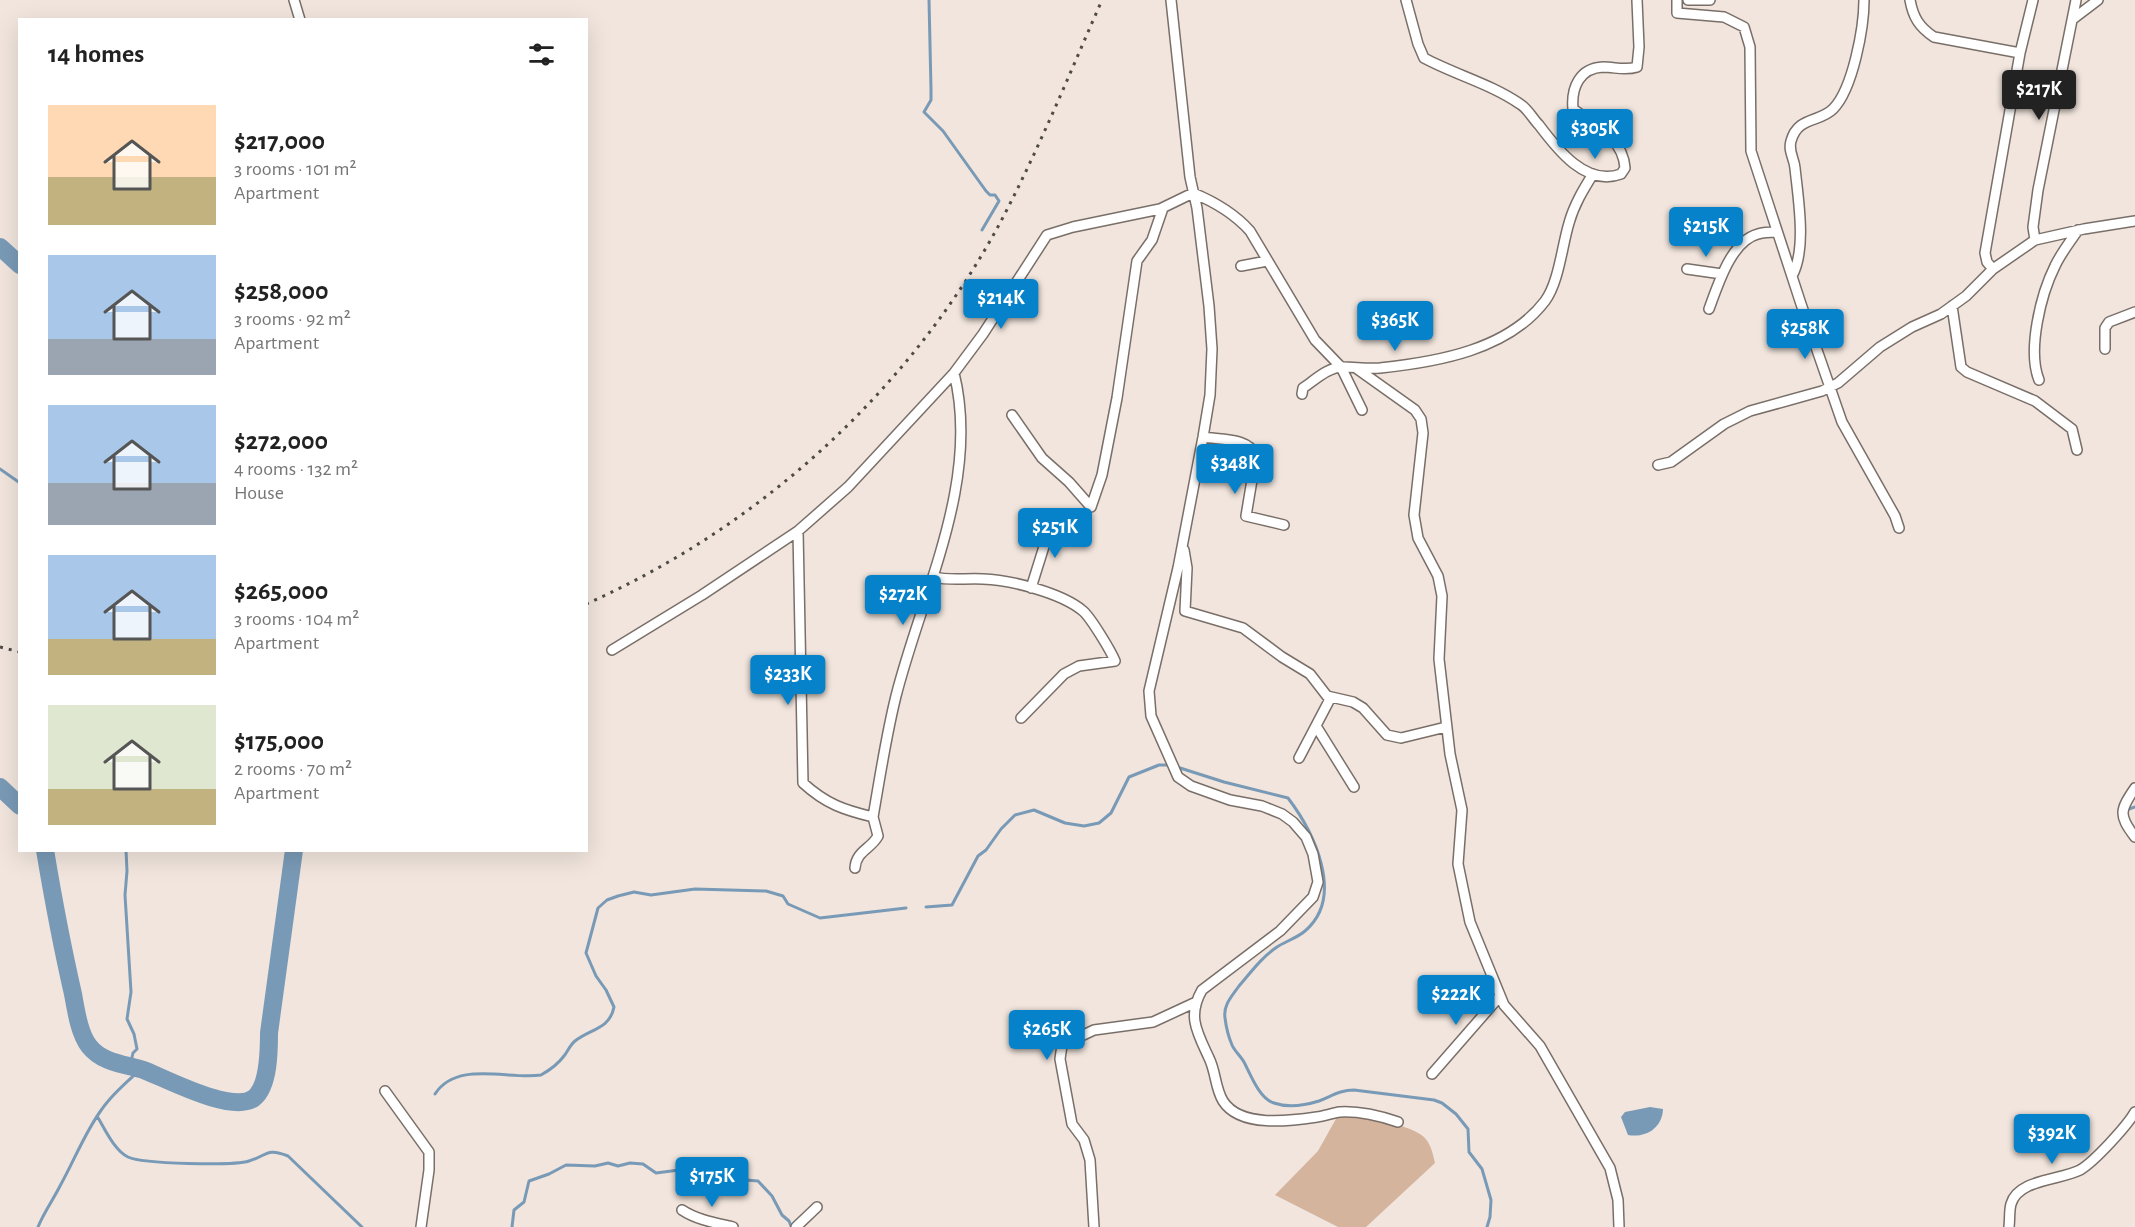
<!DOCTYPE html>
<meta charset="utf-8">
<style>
:root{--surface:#fff;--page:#f2f2f2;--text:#222;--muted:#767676;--accent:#0682ca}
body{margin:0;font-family:"Alegreya Sans",sans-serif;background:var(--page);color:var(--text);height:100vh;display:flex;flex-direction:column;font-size:22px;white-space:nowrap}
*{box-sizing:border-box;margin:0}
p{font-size:20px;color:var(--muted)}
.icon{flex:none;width:33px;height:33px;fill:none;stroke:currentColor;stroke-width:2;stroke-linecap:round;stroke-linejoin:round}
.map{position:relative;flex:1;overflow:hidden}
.panel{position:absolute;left:18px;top:18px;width:570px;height:834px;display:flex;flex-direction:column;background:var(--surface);border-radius:0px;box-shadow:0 6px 24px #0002}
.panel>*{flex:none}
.price{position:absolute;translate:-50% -51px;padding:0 14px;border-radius:6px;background:var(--accent);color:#fff;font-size:20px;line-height:39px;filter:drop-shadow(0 2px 3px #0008)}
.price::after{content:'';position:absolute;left:50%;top:36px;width:18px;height:14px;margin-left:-9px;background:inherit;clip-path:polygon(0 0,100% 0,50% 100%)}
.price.current{background:#222;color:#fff}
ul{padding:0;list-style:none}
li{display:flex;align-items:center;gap:18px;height:150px;padding:0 30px}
li span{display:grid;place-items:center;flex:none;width:168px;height:120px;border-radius:0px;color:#555}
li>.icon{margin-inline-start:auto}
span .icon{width:72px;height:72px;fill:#fffc;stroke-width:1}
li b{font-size:26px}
h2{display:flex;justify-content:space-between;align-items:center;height:72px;padding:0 30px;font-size:26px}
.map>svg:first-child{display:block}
</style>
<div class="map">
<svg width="2135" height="1227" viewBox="0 0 2135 1227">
<rect width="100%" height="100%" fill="#f1e5dd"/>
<path fill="#d5b49e" d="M1356,1115C1374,1119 1410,1125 1424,1137C1431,1144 1433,1154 1435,1163L1366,1227H1338L1275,1195L1318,1151L1337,1117Z"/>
<path fill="#799ab6" d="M1650,1107L1663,1109C1662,1129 1645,1138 1628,1135L1621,1117L1625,1112Z"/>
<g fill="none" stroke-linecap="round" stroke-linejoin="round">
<path stroke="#799ab6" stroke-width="3" d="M929,0L931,89V100L924,112L943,131L986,191L990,195H995L999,201L982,230
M0,469L20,483
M1177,767L1224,782L1288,798C1313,831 1346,896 1305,931C1297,938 1286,941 1277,947C1262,957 1251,972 1239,986C1232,996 1223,1005 1225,1018C1226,1026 1229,1038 1232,1045C1235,1052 1242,1057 1245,1064C1251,1076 1260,1099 1274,1103C1288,1108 1306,1105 1319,1101C1332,1096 1340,1090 1354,1090L1434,1100L1442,1103L1456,1114L1468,1129L1469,1152L1482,1169L1491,1200L1490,1217L1487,1227
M2126,810L2135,807
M126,850L127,871L125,895L131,992L127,1019L134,1034L137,1049L133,1053L130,1066
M926,907L952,905L978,856L986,850L1001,829L1015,815L1034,810L1065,823L1084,826L1099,823L1111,813L1129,777L1159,765H1169
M435,1094C457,1060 508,1080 541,1075C550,1070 558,1064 564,1056C568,1051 570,1045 575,1041C590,1029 610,1029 614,1007L606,990L596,976L586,953L598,908L607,900L618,896L634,892L651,895L695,889L766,891L783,896L788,904L820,918L906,908
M97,1116C105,1129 114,1150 128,1157C143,1164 233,1166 249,1161C267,1156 266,1147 288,1156L362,1227
M38,1227C44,1212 53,1200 60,1186C74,1161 85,1132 102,1109C113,1093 127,1082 141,1069
M512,1227L514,1210L524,1202L529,1181L549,1174L566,1165L595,1166L608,1163L618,1166L630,1163L643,1164L656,1173L679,1170L706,1180L722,1178L758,1181L772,1196L782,1215L789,1221L791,1226"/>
<path stroke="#799ab6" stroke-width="18" d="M0,247L20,265
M0,787L20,806
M45,850C53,898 62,946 73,994C76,1010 79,1033 89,1046C103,1064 127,1064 146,1071C169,1080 233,1114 254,1098C269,1086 269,1050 269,1033L294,850"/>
<defs>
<path id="minor" d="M294,0L300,20
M1171,0L1190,177L1197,208L1209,306L1212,349L1210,395L1203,437L1178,568L1149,691L1151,716L1178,777L1191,786L1230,800L1262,806L1282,814L1293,822L1306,837L1313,854L1318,882L1313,897L1280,931L1202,990C1187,1016 1197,1032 1209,1058C1216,1072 1215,1088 1223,1101C1240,1128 1290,1121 1317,1117C1325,1116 1332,1113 1340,1112C1359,1111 1380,1116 1398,1122
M1406,0L1418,44L1424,58C1456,75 1491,84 1520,104C1528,109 1533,119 1539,125C1557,149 1586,187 1621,174L1625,168C1623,138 1595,125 1573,109C1571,87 1580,68 1603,67C1615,67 1625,71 1637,67L1639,47L1637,0
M1677,0V13L1724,17L1744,27L1750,47L1751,151L1801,304L1842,422L1895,516L1899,528
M1688,0H1710
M1910,0C1913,17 1919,27 1934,37L2020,53
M2073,19L2098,0
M2035,240L2033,227L2038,190L2076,0
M1241,266L1267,261
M1687,269L1722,274
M1993,269L1987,262L1985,253L2020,53L2033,0
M1792,276C1807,249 1798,198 1795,168C1794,158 1788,151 1791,141C1798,116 1819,123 1833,109C1853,89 1864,27 1864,0
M1952,306L1961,367L1967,372L2035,401L2072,429L2077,450
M1709,309C1718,285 1731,241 1758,234C1764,232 1771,232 1777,232
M2105,349V328L2109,322L2135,312
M1356,368L1415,410L1421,419L1423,433L1414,515L1418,538L1438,576L1442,596L1439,659L1450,754L1462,810L1458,864L1470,922L1504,1005L1540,1046L1610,1168L1618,1200L1619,1227
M2039,380C2027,350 2041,294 2055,266C2061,253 2070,242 2078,230
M1302,394L1303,388C1315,380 1328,367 1343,367C1355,367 1367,369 1380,368C1437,362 1508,350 1545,301C1559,282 1562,246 1569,223C1574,205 1583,190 1593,174
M1012,415L1042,458L1069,482L1091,507L1102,475L1117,398L1137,261L1152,240L1163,208
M1203,437C1220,440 1249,437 1256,456L1246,516L1284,525
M1658,465L1671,462L1724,424L1750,411L1822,391L1838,383L1880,347L1912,327L1941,314L1966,296L1993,269L2035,240L2084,229L2135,221
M798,531L803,783C826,804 844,810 873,817
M1184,550L1187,568L1185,611L1243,628L1282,657L1310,674L1327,696L1353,702L1363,708L1387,735L1401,738L1446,727
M933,577C951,581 965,578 983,579C1011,580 1062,593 1083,611C1091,618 1111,651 1115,661L1079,666L1064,674L1021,718
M1031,588L1052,521
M612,650L702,595L798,531L848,487L954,373L983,334L1047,235L1073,227L1160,209L1193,193C1215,202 1234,213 1250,231L1315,340L1341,367L1362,410
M1316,726L1354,787
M1299,758L1331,697
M2135,788C2120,810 2118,815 2135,837
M855,868C856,851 871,849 878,836L873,817C880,777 886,736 896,696C922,593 981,481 954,373
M1432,1074L1500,996
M385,1091L429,1152V1170L421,1227
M682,1210C697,1220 716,1223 733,1227
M796,1227L817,1207
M1094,1227L1090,1160L1084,1140L1072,1124L1060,1059L1062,1045L1094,1030L1153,1022L1194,1003
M2009,1227C2010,1219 2009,1211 2011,1204C2018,1179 2061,1180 2080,1170C2094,1162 2127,1126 2135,1112"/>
</defs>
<use href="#minor" stroke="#796f68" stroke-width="12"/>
<use href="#minor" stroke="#fff" stroke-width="9"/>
<path stroke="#4f4a46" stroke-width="3" stroke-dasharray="3 6" stroke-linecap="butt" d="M586,604C760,527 910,390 1000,223C1038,151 1069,75 1102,0
M0,647L20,652"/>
</g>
</svg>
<b class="price current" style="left:2039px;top:121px">$217K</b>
<b class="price" style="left:1595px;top:160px">$305K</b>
<b class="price" style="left:1706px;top:258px">$215K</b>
<b class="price" style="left:1001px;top:330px">$214K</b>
<b class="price" style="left:1395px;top:352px">$365K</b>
<b class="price" style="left:1805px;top:360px">$258K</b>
<b class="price" style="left:1235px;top:495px">$348K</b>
<b class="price" style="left:1055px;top:559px">$251K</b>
<b class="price" style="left:903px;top:626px">$272K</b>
<b class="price" style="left:788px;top:706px">$233K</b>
<b class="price" style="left:1456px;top:1026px">$222K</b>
<b class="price" style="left:1047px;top:1061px">$265K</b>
<b class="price" style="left:2052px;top:1165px">$392K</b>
<b class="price" style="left:712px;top:1208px">$175K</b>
<section class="panel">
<h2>14 homes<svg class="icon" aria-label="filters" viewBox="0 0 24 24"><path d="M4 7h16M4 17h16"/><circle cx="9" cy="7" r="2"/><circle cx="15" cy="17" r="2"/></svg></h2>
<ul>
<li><span style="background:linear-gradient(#ffd9b3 60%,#c2b280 0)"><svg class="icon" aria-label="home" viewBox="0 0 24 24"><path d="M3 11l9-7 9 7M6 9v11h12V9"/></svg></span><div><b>$217,000</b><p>3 rooms · 101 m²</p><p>Apartment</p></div></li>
<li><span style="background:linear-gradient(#a9c7e8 70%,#9aa5b1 0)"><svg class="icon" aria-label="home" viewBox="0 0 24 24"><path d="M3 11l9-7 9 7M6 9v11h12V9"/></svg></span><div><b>$258,000</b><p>3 rooms · 92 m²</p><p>Apartment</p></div></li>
<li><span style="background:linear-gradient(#a9c7e8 65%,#9aa5b1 0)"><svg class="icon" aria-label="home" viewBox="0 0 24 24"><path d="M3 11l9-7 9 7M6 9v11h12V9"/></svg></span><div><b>$272,000</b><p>4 rooms · 132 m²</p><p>House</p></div></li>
<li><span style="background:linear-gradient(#a9c7e8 70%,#c2b280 0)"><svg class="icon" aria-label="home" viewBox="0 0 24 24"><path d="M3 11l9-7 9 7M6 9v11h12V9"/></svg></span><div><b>$265,000</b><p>3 rooms · 104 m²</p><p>Apartment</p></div></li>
<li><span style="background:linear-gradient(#dfe7d0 70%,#c2b280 0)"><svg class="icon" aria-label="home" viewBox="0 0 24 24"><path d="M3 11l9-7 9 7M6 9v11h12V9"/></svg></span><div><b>$175,000</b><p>2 rooms · 70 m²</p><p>Apartment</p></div></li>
</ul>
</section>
</div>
